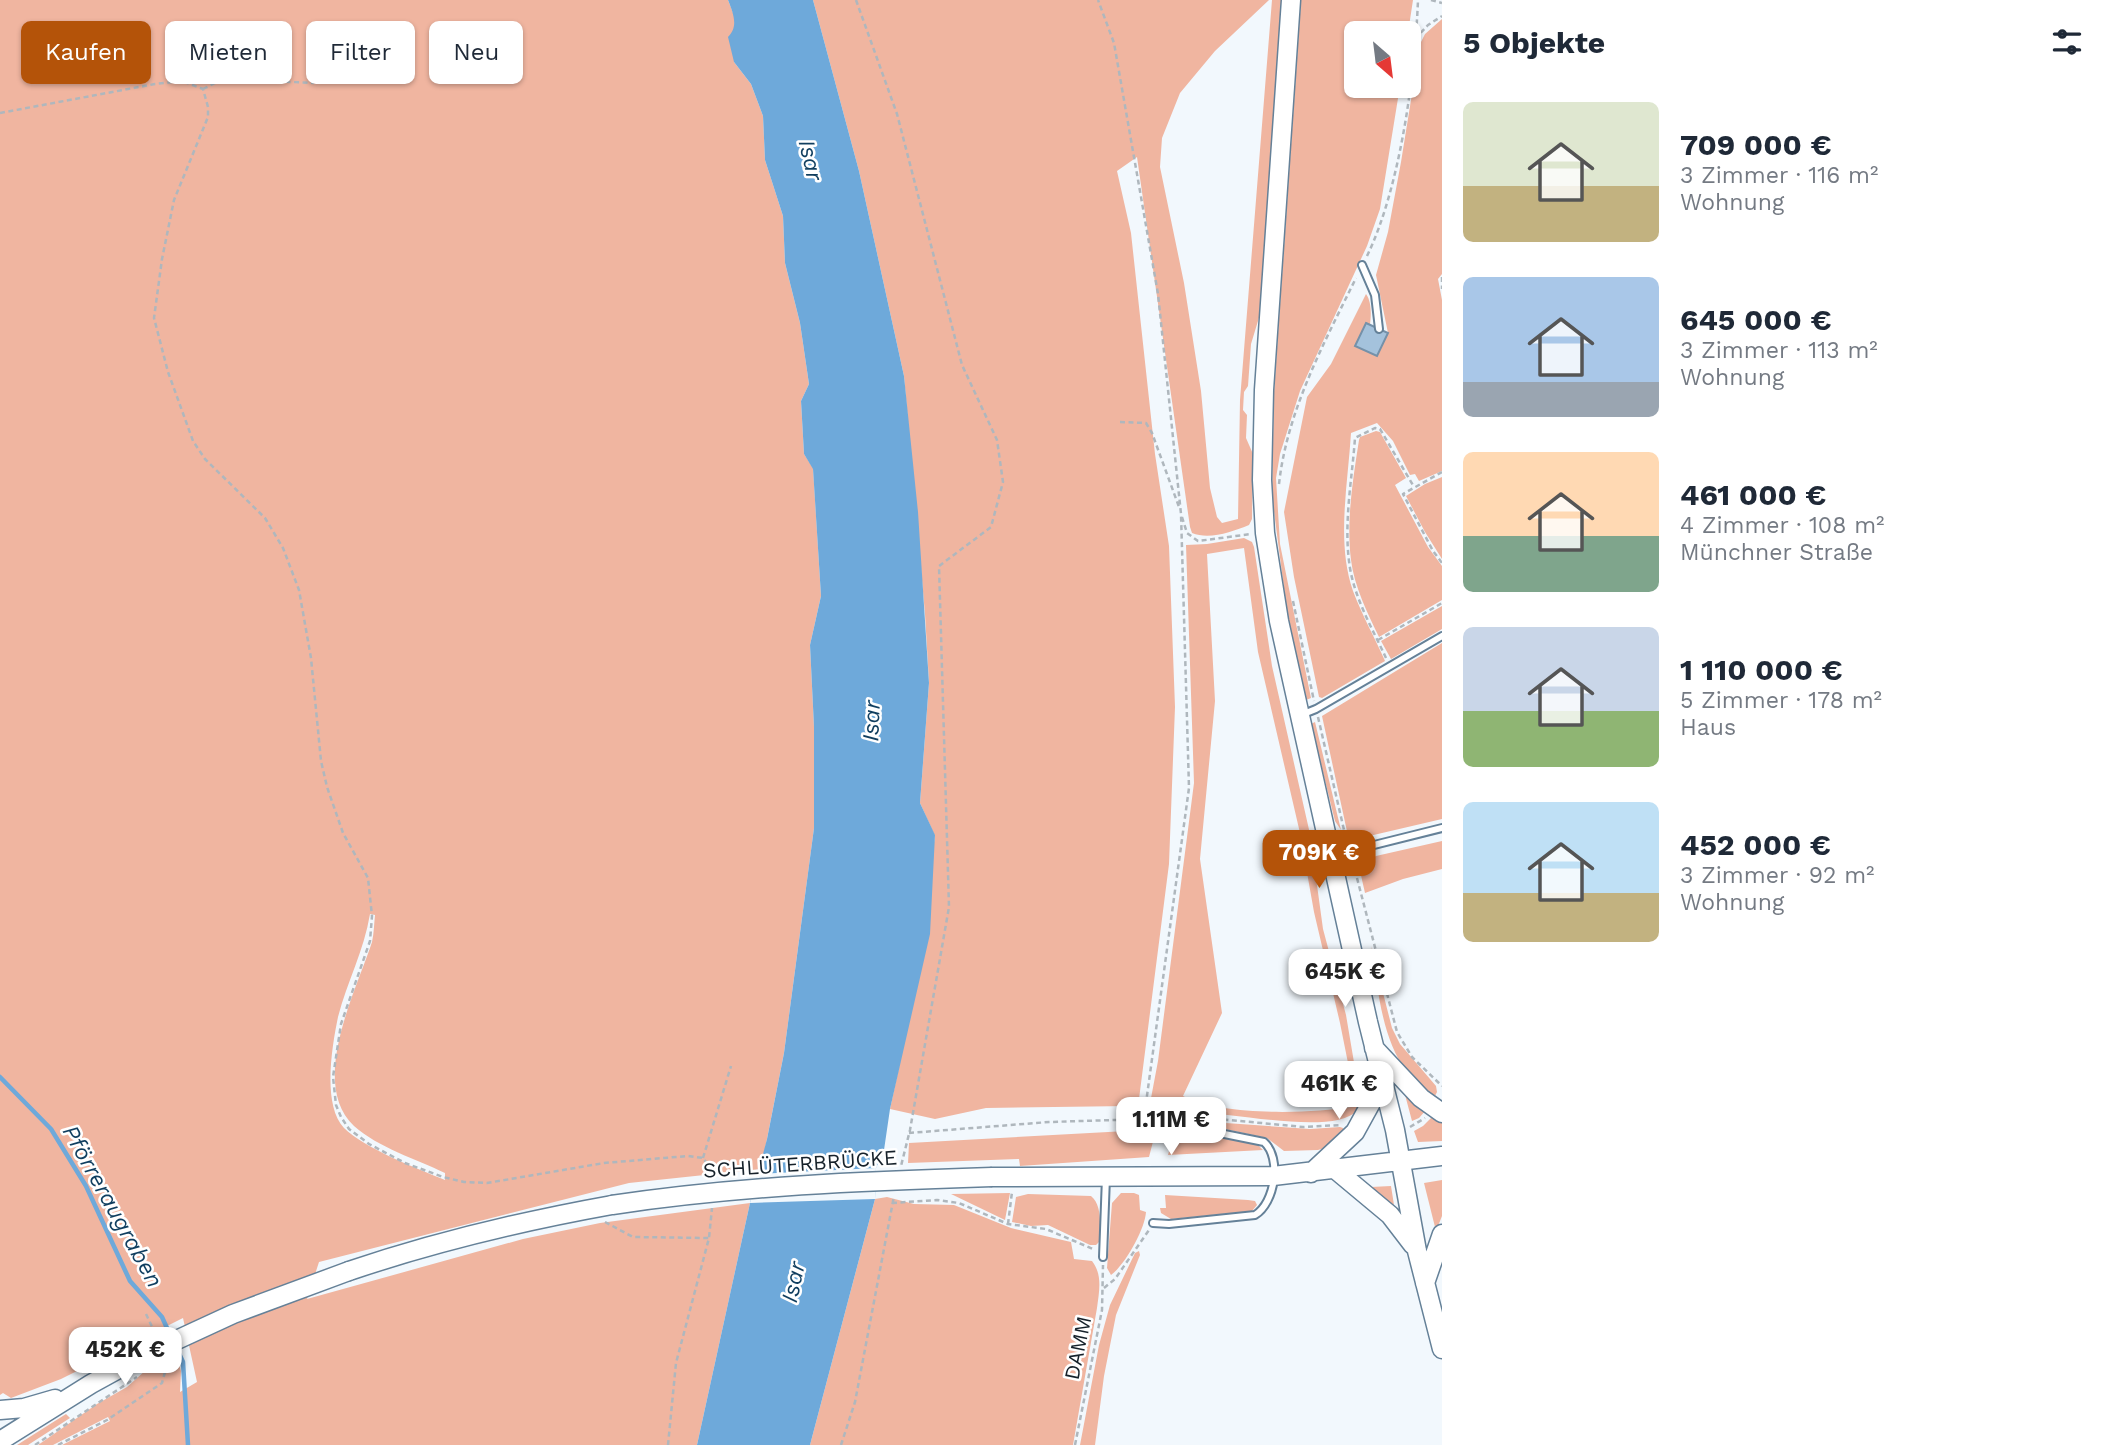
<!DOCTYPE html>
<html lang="de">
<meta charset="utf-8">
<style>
:root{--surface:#fff;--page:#f6f6f7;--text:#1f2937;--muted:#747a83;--accent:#b45309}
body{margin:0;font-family:"Work Sans",sans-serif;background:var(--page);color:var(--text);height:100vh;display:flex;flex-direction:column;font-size:26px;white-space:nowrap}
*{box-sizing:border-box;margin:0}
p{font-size:23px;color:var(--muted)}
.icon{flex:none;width:38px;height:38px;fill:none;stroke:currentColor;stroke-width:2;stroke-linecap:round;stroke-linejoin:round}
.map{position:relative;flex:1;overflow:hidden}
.details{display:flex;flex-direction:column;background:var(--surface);width:665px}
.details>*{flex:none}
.hud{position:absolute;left:21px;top:21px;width:665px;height:63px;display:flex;gap:14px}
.needle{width:46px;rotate:152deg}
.fabs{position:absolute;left:1344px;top:21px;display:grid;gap:14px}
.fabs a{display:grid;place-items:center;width:77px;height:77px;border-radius:10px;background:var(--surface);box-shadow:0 2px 5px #0004;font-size:35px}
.price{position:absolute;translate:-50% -60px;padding:0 16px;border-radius:14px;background:#fff;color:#222;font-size:23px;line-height:46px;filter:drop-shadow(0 2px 4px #0008)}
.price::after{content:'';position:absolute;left:50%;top:42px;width:21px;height:16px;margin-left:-10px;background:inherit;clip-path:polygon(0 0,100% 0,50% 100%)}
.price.selected{background:var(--accent);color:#fff}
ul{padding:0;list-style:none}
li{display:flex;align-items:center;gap:21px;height:175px;padding:0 21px}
li span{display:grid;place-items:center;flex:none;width:196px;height:140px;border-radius:10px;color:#555}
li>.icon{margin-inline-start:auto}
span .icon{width:84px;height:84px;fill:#fffc;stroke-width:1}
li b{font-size:30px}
h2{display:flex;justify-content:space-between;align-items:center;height:84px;padding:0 21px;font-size:30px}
.pill{padding:0 24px;border-radius:10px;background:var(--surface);box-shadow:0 2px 5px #0004;font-size:24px;line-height:63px}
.pill.selected{background:var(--accent);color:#fff}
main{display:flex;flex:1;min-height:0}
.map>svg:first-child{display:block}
</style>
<main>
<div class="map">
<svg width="1442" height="1445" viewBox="0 0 1442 1445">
<rect width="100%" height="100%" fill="#f2f8fd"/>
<path fill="#f0b5a0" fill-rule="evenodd" d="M0,0H728L735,18L734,62L751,84L763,116L765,160L783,216L785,263L800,323L809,384L801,401L804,454L813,468L821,596L810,645L814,727V828L784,1053L761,1169L629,1183L319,1262L307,1299L523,1239L600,1223L750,1203L697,1445H62L110,1421L108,1417L53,1445H38L97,1404L127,1387L146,1370L176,1355L181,1371L180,1392L197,1382L183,1318L61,1379L11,1398L3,1393L0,1395ZM370,914L375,915C374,924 374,933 372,942C357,989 308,1083 354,1126C379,1148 416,1159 445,1173V1180C418,1169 364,1148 344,1128C322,1105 332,1046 338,1017C347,982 364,951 370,914Z
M813,0H1269L1215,51L1180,93L1162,138L1160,167L1184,283L1201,391L1210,488L1217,517L1222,523L1238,519L1240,400L1272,0H1283L1261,311L1251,344L1248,386L1244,392L1243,410L1247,415L1246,438L1253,454L1252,519L1249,525C1232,532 1209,540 1192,533L1190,527L1137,157L1117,171L1131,233L1155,454L1169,546L1175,707L1169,864L1139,1099L1129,1106L986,1108L935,1119L890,1109L905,1039L935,836L920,803L929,683L925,614L904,376L859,171Z
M1301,0H1413L1408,33H1356V86H1400L1380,209L1367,246L1300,391L1280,454L1276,478L1280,544L1311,698L1306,700L1288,619L1272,496L1274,392Z
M1442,19V274L1438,279L1442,300V471L1419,481L1415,474L1410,475L1393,441L1377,423L1351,433C1348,484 1336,542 1353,591C1362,615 1375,638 1385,661L1322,698L1319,697L1318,692L1294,577L1284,512L1307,397L1331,364L1366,294C1372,302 1371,316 1370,325L1366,324L1356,346L1377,356L1388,333L1376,275L1388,232L1401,162L1420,44L1425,34Z
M1376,431L1380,432L1406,478L1395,485L1428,547L1442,566V600L1379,637C1368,614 1354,586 1351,560C1346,520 1353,479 1359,440L1360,437Z
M1442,477V559L1425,532L1406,496L1425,484Z
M1244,538L1252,542L1254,547L1272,666L1310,834L1323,929L1346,1015L1358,1086V1110C1331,1139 1217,1107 1178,1113L1166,1122L1161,1134L1156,1130L1149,1157L1020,1166L1019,1159L908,1163L909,1143L1145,1130L1158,1061L1194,783L1186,545L1207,544ZM1244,548L1258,652L1300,833L1314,912L1340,1023L1348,1063L1351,1107C1309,1114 1221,1116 1183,1096L1222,1013L1200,859L1215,701L1207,554Z
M1442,606V629L1391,659L1381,641Z
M1442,643V819L1365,837L1348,836L1322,716Z
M1315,722L1341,830L1335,821L1311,724Z
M1442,841V869L1403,879L1365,893L1360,871L1364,864L1376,856Z
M1371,946L1392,1028L1400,1044L1436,1086L1437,1092L1433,1100C1425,1091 1414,1082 1407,1072C1381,1038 1378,987 1371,946Z
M1404,1091L1426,1110L1419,1118L1412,1121Z
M1433,1116L1442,1122V1141L1418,1142L1414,1131L1423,1126Z
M1183,1120L1310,1129L1340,1127L1343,1128L1345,1134L1328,1147L1318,1150L1284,1151L1267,1138Z
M1180,1129L1258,1145L1263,1150L1168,1155L1173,1136L1169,1135V1133Z
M1442,1180V1216L1436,1231L1424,1183Z
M1391,1186L1394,1205L1370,1188L1371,1187Z
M1010,1193L1005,1220L951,1194Z
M1121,1193H1134L1139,1195L1140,1210L1146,1212C1145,1229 1125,1265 1111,1275L1107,1268L1112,1203Z
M1028,1194L1091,1196C1103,1206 1100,1228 1099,1242L1096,1245H1090L1048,1225L1031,1226L1012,1222L1016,1197Z
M1165,1195L1248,1200L1255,1201L1257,1205L1252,1211L1171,1219L1161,1213L1160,1208H1166Z
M887,1197L914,1204L954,1205L1011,1228L1071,1242L1074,1259L1092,1261C1103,1275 1099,1292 1097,1308L1073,1445H810L875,1199Z
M1139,1251L1140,1255L1116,1315L1104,1376L1095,1445H1080L1099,1345L1110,1305L1135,1253Z
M66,1414L70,1418L28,1445H17Z"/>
<path fill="#6ea9da" d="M728,0H813L859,171L904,376L918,512L929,683L920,803L935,835L930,934L890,1109L884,1150L876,1168L875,1199L810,1445H697L750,1203L767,1139L784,1053L814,828V727L810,645L821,596L813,469L804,454L801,401L809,384L800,323L785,263L783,216L765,160L763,116L751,84L734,62L728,37C739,26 733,13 728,0Z"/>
<path fill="#f2f8fd" d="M876,1168L875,1199L750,1203L757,1174Z"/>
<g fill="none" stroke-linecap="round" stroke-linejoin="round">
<path stroke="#6ea9da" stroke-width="4.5" d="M0,1077L51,1129L86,1186L130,1281L162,1317L171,1337
M175,1345L183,1362L188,1445"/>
</g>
<path fill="#a4c2dc" stroke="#7591a9" stroke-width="2" d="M1366,323L1388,333L1377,356L1355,346Z"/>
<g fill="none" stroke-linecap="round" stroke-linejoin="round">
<defs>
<path id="lane" d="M1362,265L1375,295L1379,329
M1301,715L1316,709L1442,636
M1334,855L1442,828
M1153,1223L1169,1224L1255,1215C1275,1203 1282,1158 1264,1142L1170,1123
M1103,1257L1106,1177"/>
<path id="secondary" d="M1291,0L1264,390L1262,480L1265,533L1279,621L1368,1022L1395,1130L1417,1251L1442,1349
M1374,1048L1421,1098L1442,1113
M1336,1170L1390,1215L1413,1245
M1311,1173L1355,1132L1382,1083
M992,1177L1273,1176L1442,1156
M349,1271C435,1242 523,1221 612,1205
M1425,1283L1442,1234
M0,1410L24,1408L55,1399
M0,1441L91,1384L142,1356"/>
</defs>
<use href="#lane" stroke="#658198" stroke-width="10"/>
<use href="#secondary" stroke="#658198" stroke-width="21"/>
<path stroke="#afb7bd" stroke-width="2.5" stroke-dasharray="5 3.5" stroke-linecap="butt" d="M856,0L897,114L962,365L997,440L1003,482L991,527L939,566L949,907L910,1130L901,1166
M1431,0L1442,3
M1415,39L1428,25L1442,16
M203,89L223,79L314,83
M0,113L155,84L182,81L203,89L208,107V117L174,200L162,259L154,318L168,372L193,441L205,459L265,518L283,548L299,590L311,658L321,761L327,787L343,833L368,878L372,916L370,941L341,1024L333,1077L336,1105L341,1117L349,1129L369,1144L405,1163L443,1177L464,1182L487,1183L604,1163L688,1156L703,1158L708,1165L713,1177
M1367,256C1400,188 1415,76 1418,0
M1442,277V289
M1120,422L1146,423L1152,433L1179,507
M1442,472L1403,494L1433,551L1442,563
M1279,484C1287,411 1324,343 1356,278
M1182,517L1187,533L1198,541L1251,534
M1293,601L1314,701
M1378,640L1442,603
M1386,658C1373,630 1355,599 1350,568C1343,525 1352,480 1355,438L1375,428L1380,429L1414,487
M1318,717L1344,830
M1357,878L1397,1032L1412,1057L1442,1086
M1198,1117L1303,1127L1341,1125
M1410,1127L1425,1118
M909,1133L1049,1122L1116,1120L1138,1128L1146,1103L1189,788L1181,514L1158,294L1114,43L1098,0
M703,1158L731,1066
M892,1203L937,1200L959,1203L1008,1224L1046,1229L1093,1249
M605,1222L633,1237L709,1238
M1008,1224L1012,1192
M1104,1288L1115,1279L1149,1230
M146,1314L155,1333
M35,1445L137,1377
M58,1445L107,1420L162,1383L168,1361
M668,1445L676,1363L709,1238L712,1208
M841,1445L855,1402L894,1196
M1075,1445L1102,1310L1103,1265"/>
<use href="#lane" stroke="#fff" stroke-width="6"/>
<use href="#secondary" stroke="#fff" stroke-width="18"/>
<defs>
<path id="secondary-bridge" d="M612,1205C738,1186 864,1181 992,1177
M142,1356L233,1314L349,1271"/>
</defs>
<use href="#secondary-bridge" stroke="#658198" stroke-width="21" stroke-linecap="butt"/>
<use href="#secondary-bridge" stroke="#fff" stroke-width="18"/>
</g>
<g text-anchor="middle" stroke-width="5" stroke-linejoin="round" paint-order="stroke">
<g font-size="21" fill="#16212a" stroke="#fff">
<text transform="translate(800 1164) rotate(-4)" y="7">SCHLÜTERBRÜCKE</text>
<text transform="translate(1078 1348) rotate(-78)" y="7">DAMM</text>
</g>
<g font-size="23" font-style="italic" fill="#103e5f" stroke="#fff">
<text transform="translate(811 160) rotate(77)" y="8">Isar</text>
<text transform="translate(871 721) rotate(-88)" y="8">Isar</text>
<text transform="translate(113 1206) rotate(61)" y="8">Pförreraugraben</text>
<text transform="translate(793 1282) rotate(-78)" y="8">Isar</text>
</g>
</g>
</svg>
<div class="fabs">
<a><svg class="needle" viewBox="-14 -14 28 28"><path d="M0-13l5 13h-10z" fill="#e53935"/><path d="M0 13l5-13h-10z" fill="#747a83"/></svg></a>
</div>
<b class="price selected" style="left:1319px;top:890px">709K €</b>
<b class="price" style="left:1345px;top:1009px">645K €</b>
<b class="price" style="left:1339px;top:1121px">461K €</b>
<b class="price" style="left:1171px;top:1157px">1.11M €</b>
<b class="price" style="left:125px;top:1387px">452K €</b>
<div class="hud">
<a class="pill selected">Kaufen</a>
<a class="pill">Mieten</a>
<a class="pill">Filter</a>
<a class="pill">Neu</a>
</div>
</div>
<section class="details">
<h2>5 Objekte<svg class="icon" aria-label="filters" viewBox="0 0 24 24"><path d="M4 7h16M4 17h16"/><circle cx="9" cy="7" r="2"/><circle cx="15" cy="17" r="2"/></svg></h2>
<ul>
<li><span style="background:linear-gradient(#dfe7d0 60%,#c2b280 0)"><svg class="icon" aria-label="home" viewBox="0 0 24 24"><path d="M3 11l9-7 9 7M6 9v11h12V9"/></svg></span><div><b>709 000 €</b><p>3 Zimmer · 116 m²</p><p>Wohnung</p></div></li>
<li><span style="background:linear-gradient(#a9c7e8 75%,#9aa5b1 0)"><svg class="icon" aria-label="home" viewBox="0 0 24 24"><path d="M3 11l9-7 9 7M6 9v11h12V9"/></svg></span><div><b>645 000 €</b><p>3 Zimmer · 113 m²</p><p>Wohnung</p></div></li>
<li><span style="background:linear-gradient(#ffd9b3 60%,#7fa58c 0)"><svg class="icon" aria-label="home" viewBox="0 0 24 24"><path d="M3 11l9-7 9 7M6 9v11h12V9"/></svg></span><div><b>461 000 €</b><p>4 Zimmer · 108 m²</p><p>Münchner Straße</p></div></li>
<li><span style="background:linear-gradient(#c9d6e8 60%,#8fb573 0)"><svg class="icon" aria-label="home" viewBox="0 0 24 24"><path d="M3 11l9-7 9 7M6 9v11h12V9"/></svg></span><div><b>1 110 000 €</b><p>5 Zimmer · 178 m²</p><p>Haus</p></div></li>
<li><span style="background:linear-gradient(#bfe0f5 65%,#c2b280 0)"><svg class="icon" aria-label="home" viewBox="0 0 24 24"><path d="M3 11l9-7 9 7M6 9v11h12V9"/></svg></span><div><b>452 000 €</b><p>3 Zimmer · 92 m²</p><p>Wohnung</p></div></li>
</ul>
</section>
</main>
